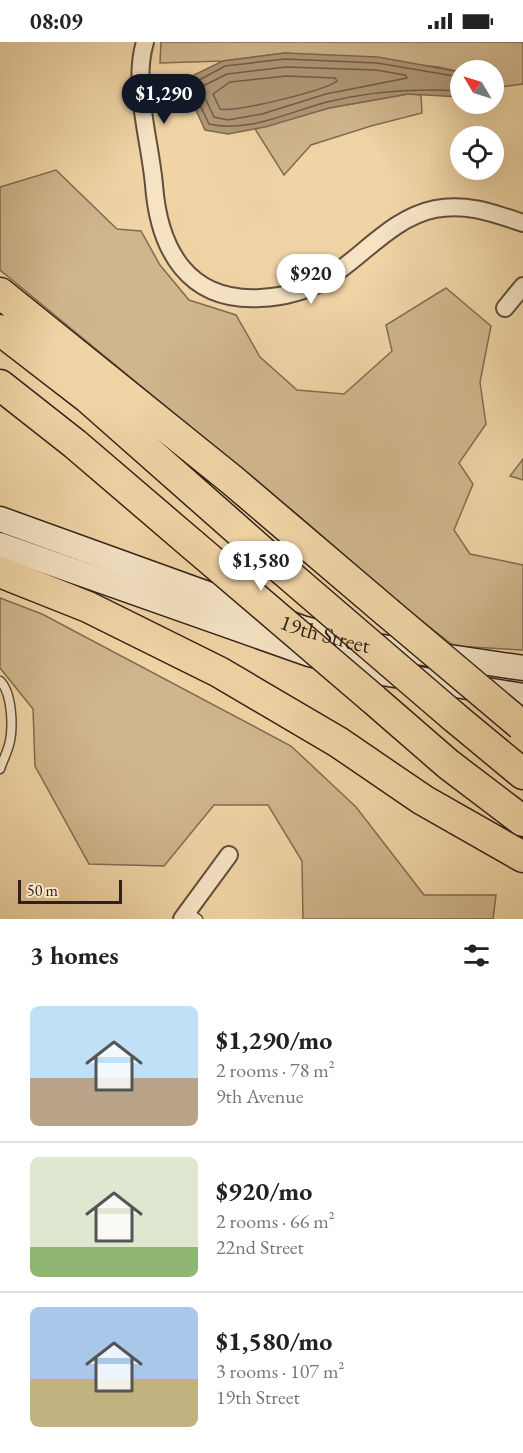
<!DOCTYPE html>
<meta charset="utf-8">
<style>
:root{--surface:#fff;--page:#f2f2f2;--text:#222;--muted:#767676;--line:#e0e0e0;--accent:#111827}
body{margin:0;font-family:"EB Garamond",serif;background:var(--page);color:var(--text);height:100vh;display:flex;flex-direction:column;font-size:22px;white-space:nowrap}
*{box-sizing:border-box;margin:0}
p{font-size:20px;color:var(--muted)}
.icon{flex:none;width:33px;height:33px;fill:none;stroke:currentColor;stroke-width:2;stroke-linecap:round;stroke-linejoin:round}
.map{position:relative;height:877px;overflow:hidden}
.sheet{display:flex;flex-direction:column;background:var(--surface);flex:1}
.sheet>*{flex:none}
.needle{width:39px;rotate:308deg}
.controls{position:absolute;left:450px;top:18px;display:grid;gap:12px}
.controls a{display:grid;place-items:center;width:54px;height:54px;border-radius:50%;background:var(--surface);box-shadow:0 6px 24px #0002;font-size:30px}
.scale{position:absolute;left:18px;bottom:15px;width:104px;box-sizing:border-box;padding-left:6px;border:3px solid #322118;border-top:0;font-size:16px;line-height:21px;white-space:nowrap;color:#322118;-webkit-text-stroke:4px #f5e3c4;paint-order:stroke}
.price{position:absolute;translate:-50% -51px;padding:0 14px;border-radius:21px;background:#fff;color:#222;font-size:20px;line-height:39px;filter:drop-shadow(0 2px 3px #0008)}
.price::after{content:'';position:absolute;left:50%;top:36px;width:18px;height:14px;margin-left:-9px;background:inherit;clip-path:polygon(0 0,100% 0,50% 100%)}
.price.active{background:var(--accent);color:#fff}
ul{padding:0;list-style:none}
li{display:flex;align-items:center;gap:18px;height:150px;padding:0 30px}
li+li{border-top:2px solid var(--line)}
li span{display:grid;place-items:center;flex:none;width:168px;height:120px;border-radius:9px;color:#555}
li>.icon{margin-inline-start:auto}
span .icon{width:72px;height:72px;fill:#fffc;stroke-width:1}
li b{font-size:26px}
h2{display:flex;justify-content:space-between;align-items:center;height:72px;padding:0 30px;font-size:26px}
.status{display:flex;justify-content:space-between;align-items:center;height:42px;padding:0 30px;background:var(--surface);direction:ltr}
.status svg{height:16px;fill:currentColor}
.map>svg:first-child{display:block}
</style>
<div class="status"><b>08:09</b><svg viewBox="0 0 49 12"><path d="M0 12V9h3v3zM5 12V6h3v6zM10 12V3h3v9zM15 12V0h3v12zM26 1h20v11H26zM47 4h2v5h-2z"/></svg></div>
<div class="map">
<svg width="523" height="877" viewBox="0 0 523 877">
<rect width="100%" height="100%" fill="#f0d4a5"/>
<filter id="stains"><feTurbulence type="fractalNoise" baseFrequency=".00333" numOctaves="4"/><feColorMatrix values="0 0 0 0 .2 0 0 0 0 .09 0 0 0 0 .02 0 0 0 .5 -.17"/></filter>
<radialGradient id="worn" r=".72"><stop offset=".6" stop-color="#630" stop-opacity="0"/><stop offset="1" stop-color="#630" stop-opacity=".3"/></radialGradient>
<path fill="#d0b68d" stroke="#816c52" stroke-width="1.5" d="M161,0H523V42L500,45L494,42V28L460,30L439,25L285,11L223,19L160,21Z
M408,52L421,53L422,71L371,84L311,103L284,133L255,87L329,66Z
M56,128L117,187L141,189L160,223L189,258L236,273L260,315L297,348L344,352L392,309L386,283L446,246L491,284L480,340L486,382L459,421L473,442L454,488L470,512L523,523V608L454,604L395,558L305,479L0,228V145Z
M523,417V438L510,434Z
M0,556L42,572L291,704L356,765L424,853H496L493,877H303L302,819L268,763H214L164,824L89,822L35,724L33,667L0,626Z"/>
<path fill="#af9775" stroke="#7d6850" stroke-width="1.5" d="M285,11L378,15L460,30V55L408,52L329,66L265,85L228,92L205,88L195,66L178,56L171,44L223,19Z"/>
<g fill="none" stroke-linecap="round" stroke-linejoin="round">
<path stroke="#705c46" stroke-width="1.5" d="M286,25L376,28L405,33L407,36L326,52L262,72L228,78L214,75L206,58L196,50L197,47L227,32Z
M286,34L335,36L337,39C327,48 234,71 220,67L213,52L230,40Z
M460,35L377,21L285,17L225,24L181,48L200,63L209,82C249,91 289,70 327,60C371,49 415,46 460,49"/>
<defs>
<path id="service" d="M0,639C12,650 13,684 10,699C8,709 3,718 0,727
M187,869L198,877"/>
<path id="minor" d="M145,0C132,43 150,98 154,143C159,208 188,260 260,256C283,255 306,249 325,238C362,216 391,176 435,167C467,161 493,171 523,181
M505,266L523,244
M182,877L229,813"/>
<g id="secondary">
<path id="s1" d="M0,477L302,586L363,602L523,626"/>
<path d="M0,503L309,612L376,630L523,654"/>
</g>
<path id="motorway" d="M0,251L232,438L387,570
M0,288L88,356L283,528
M0,343L75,402L193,503
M0,530L88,565L219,630L338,700L423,758L523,815
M372,656L448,722L523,779
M453,674L523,732"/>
</defs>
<use href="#service" stroke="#624e3b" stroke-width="11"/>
<use href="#minor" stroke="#624e3b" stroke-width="20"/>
<use href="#secondary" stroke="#322118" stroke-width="27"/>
<use href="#motorway" stroke="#322118" stroke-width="33"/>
<use href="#service" stroke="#f5e3c4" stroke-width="8"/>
<use href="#minor" stroke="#f5e3c4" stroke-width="16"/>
<use href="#secondary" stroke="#f5e3c4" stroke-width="24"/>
<use href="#motorway" stroke="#f0d4a5" stroke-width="30"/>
<defs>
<path id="motorway-bridge" d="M193,503L372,656
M283,528L453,674
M387,570L521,683"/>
</defs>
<use href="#motorway-bridge" stroke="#322118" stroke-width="33" stroke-linecap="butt"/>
<use href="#motorway-bridge" stroke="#f0d4a5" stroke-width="30"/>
</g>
<g text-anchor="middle" stroke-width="5" stroke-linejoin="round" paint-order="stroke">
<g font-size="22" fill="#322118" stroke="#f5e3c4">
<text dy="8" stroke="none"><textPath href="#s1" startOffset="345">19th Street</textPath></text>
</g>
</g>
<rect width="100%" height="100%" filter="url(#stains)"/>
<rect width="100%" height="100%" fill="url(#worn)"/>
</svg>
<div class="controls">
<a><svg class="needle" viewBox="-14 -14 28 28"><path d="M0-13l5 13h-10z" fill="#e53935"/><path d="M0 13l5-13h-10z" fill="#767676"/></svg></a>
<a><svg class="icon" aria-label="locate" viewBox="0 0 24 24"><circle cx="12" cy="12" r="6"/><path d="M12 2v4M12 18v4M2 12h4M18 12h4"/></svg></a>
</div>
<div class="scale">50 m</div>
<b class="price active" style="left:164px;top:83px">$1,290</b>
<b class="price" style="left:311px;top:263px">$920</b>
<b class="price" style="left:261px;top:550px">$1,580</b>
</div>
<section class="sheet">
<h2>3 homes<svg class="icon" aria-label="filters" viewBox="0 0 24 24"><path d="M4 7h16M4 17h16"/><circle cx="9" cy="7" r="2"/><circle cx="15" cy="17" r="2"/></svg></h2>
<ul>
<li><span style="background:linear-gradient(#bfe0f5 60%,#b9a48a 0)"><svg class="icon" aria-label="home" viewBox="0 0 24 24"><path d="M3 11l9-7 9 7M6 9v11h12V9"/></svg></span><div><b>$1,290/mo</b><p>2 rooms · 78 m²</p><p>9th Avenue</p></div></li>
<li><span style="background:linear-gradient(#dfe7d0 75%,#8fb573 0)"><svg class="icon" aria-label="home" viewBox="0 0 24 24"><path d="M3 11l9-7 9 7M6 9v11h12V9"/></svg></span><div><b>$920/mo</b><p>2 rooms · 66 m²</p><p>22nd Street</p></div></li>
<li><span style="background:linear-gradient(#a9c7e8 60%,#c2b280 0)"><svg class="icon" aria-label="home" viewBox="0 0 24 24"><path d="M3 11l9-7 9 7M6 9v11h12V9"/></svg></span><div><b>$1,580/mo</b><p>3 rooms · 107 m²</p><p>19th Street</p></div></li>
</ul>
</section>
